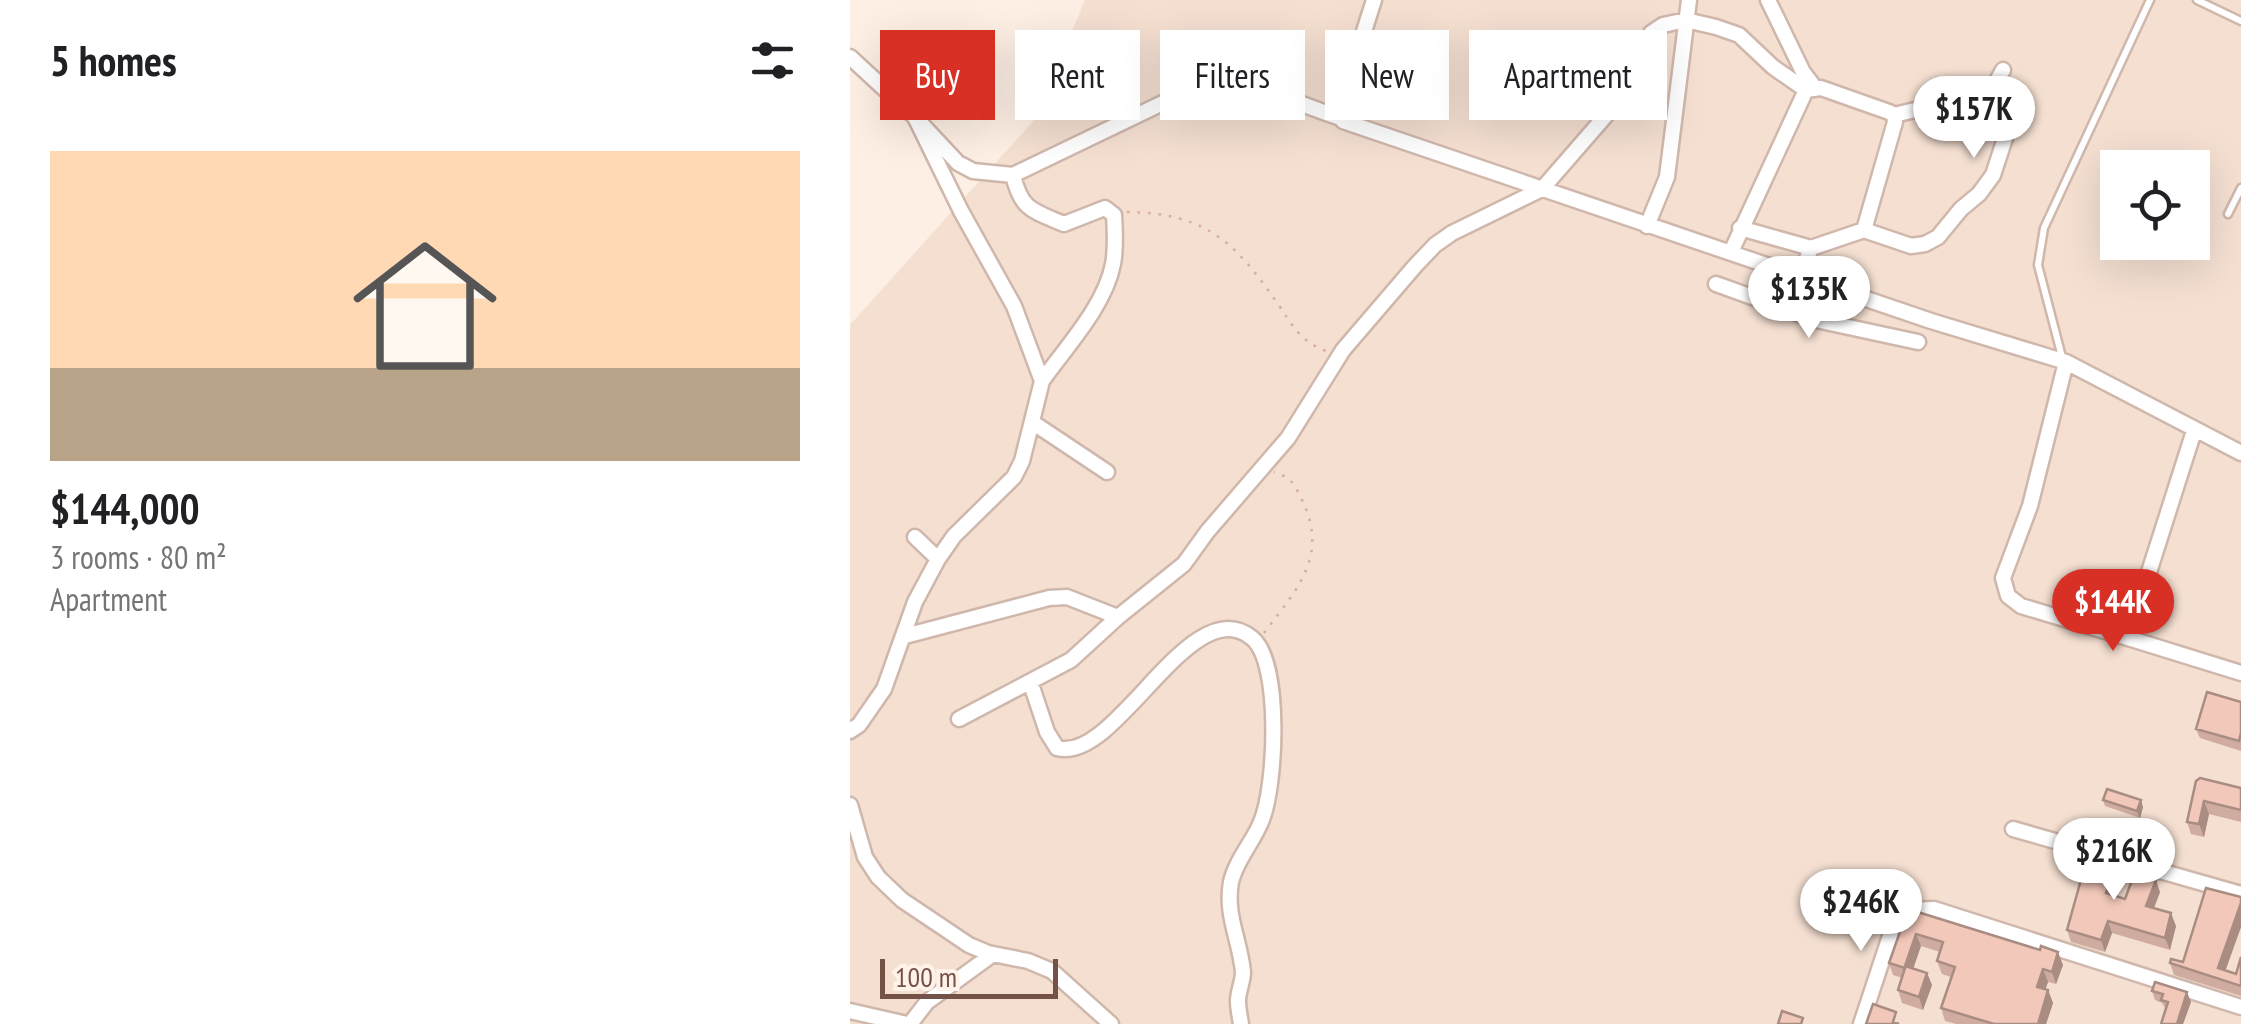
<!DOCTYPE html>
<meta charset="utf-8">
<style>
:root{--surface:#fff;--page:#f6f6f6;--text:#202124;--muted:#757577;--line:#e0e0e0;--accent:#d93025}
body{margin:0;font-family:"PT Sans Narrow",sans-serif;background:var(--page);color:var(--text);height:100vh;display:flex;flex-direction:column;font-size:38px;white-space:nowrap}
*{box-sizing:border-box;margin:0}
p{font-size:32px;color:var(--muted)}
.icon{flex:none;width:55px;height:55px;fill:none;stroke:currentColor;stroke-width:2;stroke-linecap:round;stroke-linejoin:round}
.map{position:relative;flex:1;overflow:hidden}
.sheet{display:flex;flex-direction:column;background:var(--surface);width:850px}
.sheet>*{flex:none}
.hud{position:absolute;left:30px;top:30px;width:950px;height:90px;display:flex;gap:20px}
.tools{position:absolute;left:1250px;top:150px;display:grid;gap:20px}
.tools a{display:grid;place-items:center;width:110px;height:110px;border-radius:0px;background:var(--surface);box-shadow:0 10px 40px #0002;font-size:50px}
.scale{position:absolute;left:30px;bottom:25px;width:178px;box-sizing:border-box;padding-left:10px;border:5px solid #755248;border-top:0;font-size:28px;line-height:35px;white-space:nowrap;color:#755248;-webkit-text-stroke:8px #fff3e9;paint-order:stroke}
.price{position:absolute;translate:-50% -85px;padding:0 22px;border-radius:35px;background:#fff;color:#222;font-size:32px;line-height:65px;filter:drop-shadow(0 2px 5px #0008)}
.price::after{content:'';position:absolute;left:50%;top:60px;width:30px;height:22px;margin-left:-15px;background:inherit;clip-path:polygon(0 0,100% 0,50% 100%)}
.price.current{background:var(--accent);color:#fff}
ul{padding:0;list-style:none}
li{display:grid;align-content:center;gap:20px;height:530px;padding:0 50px}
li+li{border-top:2px solid var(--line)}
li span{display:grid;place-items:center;height:310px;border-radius:0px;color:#555}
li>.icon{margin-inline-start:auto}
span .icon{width:180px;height:180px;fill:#fffc;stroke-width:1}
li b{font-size:42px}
h2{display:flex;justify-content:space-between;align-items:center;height:120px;padding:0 50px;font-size:42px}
.chip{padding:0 35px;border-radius:0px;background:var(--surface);box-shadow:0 10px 40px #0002;font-size:35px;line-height:90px}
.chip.current{background:var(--accent);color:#fff}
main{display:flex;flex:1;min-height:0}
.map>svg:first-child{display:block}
</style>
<main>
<section class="sheet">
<h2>5 homes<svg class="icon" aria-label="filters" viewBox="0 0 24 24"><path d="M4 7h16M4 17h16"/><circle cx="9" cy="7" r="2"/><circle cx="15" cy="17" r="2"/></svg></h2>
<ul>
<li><span style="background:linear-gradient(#ffd9b3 70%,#b9a48a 0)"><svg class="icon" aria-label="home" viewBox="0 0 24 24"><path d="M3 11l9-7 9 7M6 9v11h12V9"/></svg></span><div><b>$144,000</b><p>3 rooms · 80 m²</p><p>Apartment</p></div></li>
</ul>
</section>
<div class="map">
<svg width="1391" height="1024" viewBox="0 0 1391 1024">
<rect width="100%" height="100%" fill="#fdefe3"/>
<path fill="#f4dfd1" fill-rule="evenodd" d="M235,0H1391V1024H0V325L186,118ZM1268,168H1342V242H1268Z"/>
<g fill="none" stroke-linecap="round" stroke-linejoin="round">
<defs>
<path id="service" d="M1347,0L1391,21
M1378,214L1391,188
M1212,357L1188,265L1194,228L1300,0"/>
<path id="minor" d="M524,0L488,113L493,121L1081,321L1216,362L1391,453
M918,0L953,72L965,88
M0,57L65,117L108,163L123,171L163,175L348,86C394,76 445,103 488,117
M1141,92L1153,70
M163,175C171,210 183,211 214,224L255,208L264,215C265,231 266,249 263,264C255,306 216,347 192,381
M797,226L817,177L839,0
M890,228L961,248
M1014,230L1061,246L1075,244L1088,237L1111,209L1129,194L1143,175L1159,126L1153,107L1141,92L1044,115
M881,252L956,90L971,88L1039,112L1044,115L1045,122L1014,230L961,248L950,277
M866,284L966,320L1068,342
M1216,362L1180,506L1153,578L1158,596L1171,606L1278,638
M182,422L257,472
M1344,431L1278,638L1391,673
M65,537L88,559
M55,636L199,598L217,597L268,617
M181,684L197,732L207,748C266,765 340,588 402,638C432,662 426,788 411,822C403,842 386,860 381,882C375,915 390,940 393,972C393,982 388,991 388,1001C388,1009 390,1017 391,1024
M109,719L221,660L268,617L334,564L357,532L438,438L493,350L565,266L585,245L602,233L692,189L778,90L801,33L813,25L836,20L866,27L889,35L923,67L956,90
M0,731L9,725L34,689L65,602L88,559L104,536L164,477L172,461L192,381L164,306L111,211L65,117
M0,805L15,857L28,877L52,900L119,945L138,953L178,961L202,971L261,1024
M1163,829L1391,894
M0,1011L57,1024
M60,1024L77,1002L143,954
M1011,1024L1045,921C1058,909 1068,909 1084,909L1391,1007"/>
</defs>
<use href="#service" stroke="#d0b7ac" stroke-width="11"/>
<use href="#minor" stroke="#d0b7ac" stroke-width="19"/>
<path stroke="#d7ab9d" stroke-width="2.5" stroke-dasharray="2.5 8" stroke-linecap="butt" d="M277,212C356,213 385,242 428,304C443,326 450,341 476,351
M414,633C448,588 480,555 451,498C444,483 440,477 424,472"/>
<use href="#service" stroke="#fff" stroke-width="6"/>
<use href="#minor" stroke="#fff" stroke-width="14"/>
</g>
<path fill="#d0aca0" d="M1391,702V751L1350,738L1346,729Z
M1346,781L1391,788V822L1359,814L1354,837L1341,834L1337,822Z
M1253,800L1293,807L1290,818L1255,806Z
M1267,859L1271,871L1263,896L1275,899L1310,892L1304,908L1326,926L1320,950L1262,933L1255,952L1221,942L1217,930Z
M1058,909L1213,965L1206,984L1198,982L1195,989L1198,990L1203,1003L1196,1024H1106L1095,1021L1091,1008L1101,977L1092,974L1087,961L1090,952L1071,946L1063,968L1077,973L1082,985L1073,1010L1052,1003L1048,990L1052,978L1043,975L1039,963Z
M1391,927L1375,971L1386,974L1391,957V996L1324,975L1320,963L1333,962Z
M1302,991L1341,1002L1333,1024H1311L1316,1010L1312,1003L1305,1000Z"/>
<path fill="#a98c82" d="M1291,800L1293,807L1290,818L1287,811Z
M1354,801L1359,814L1354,837L1349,824Z
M1267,859L1271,871L1260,905L1256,893Z
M1306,880L1310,892L1300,918L1296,906Z
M1391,903V927L1372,980L1368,968Z
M1321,913L1326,926L1320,950L1315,938Z
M1258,921L1262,933L1255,952L1251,940Z
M1066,934L1071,946L1060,978L1055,966Z
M1208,952L1213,965L1206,984L1202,972Z
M1193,969L1198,982L1192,999L1187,987Z
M1077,973L1082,985L1073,1010L1069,997Z
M1198,990L1203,1003L1196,1024H1188Z
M1337,992L1341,1002L1333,1024H1327Z"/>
<path fill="#f2c8ba" stroke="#a98c82" stroke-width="2.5" d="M1357,692L1391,702V733L1389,741L1346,729Z
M1350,778L1391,788V810L1354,801L1349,824L1337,822L1346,781Z
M1257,789L1291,800L1287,811L1253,800Z
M1239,851L1267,859L1256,893L1275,899L1285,872L1306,880L1296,906L1321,913L1315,938L1258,921L1251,940L1217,930Z
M1356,888L1391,897V903L1368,968L1386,974L1391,957V986L1320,963L1321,959L1333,962Z
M1058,909L1190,950L1191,946L1208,952L1202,972L1193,969L1187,987L1198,990L1188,1024H1144L1091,1008L1105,967L1087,961L1093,942L1066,934L1055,966L1077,973L1069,997L1048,990L1055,968L1039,963Z
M1305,982L1337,992L1327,1024H1311L1318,1002L1311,1000L1313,994L1302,991Z
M1023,1004L1046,1012L1043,1022L1049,1024H1016Z
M932,1011L953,1018L951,1024H928Z"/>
</svg>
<div class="tools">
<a><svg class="icon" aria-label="locate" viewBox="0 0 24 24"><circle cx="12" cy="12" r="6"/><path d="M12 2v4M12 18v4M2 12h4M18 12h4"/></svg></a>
</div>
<div class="scale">100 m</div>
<b class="price" style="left:1124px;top:161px">$157K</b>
<b class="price" style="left:959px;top:341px">$135K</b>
<b class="price current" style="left:1263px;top:654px">$144K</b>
<b class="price" style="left:1264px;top:903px">$216K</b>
<b class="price" style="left:1011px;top:954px">$246K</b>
<div class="hud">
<a class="chip current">Buy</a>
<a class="chip">Rent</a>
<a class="chip">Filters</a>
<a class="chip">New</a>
<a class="chip">Apartment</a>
</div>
</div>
</main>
